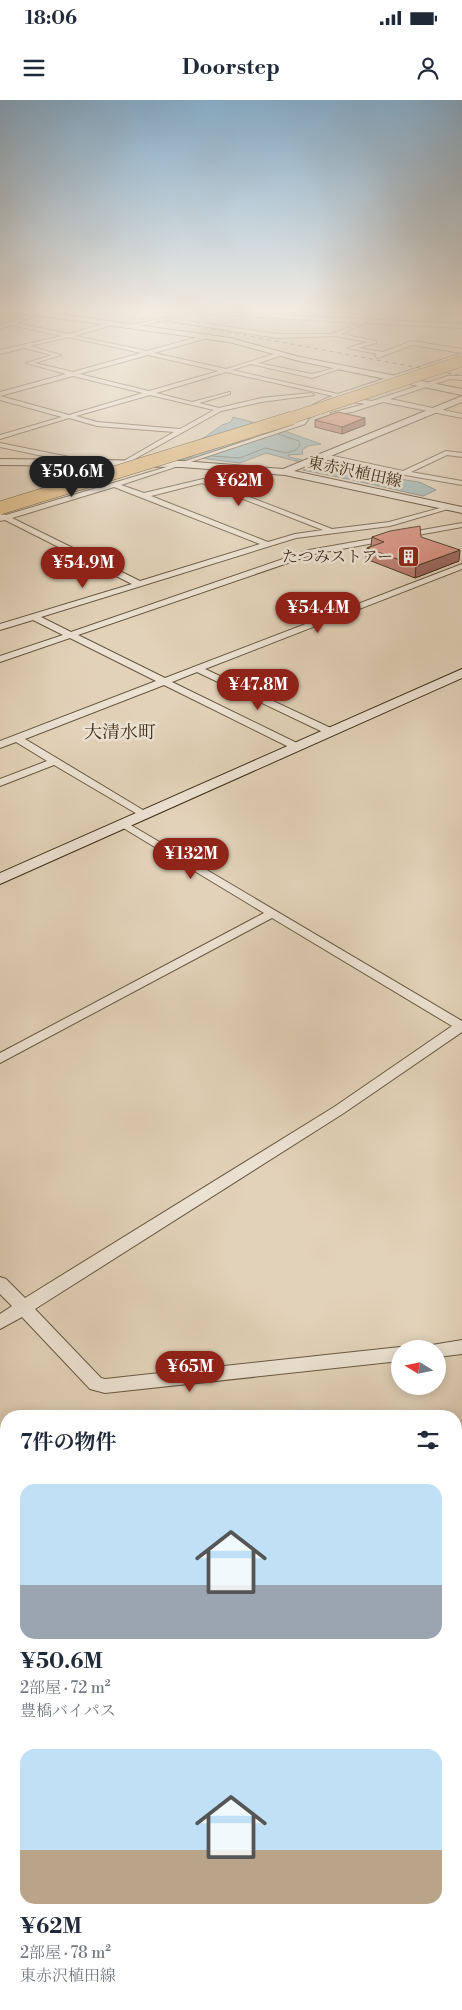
<!DOCTYPE html>
<html lang="ja">
<meta charset="utf-8">
<style>
:root{--surface:#fff;--page:#f6f6f7;--text:#1f2937;--muted:#747a83;--accent:#8f2418}
body{margin:0;font-family:"Libre Bodoni","Noto Serif JP",serif;background:var(--page);color:var(--text);height:100vh;display:flex;flex-direction:column;font-size:19px;white-space:nowrap}
*{box-sizing:border-box;margin:0}
p{font-size:16px;color:var(--muted)}
.icon{flex:none;width:28px;height:28px;fill:none;stroke:currentColor;stroke-width:2;stroke-linecap:round;stroke-linejoin:round}
.map{position:relative;flex:1;overflow:hidden}
.drawer{position:absolute;left:0px;top:1310px;width:462px;height:600px;display:flex;flex-direction:column;background:var(--surface);border-radius:20px 20px 0 0;box-shadow:0 2px 12px #0003}
.drawer>*{flex:none}
.needle{width:32px;rotate:280deg}
.tools{position:absolute;left:391px;top:1240px;display:grid;gap:10px}
.tools a{display:grid;place-items:center;width:55px;height:55px;border-radius:50%;background:var(--surface);box-shadow:0 2px 12px #0003;font-size:25px}
.price{position:absolute;translate:-50% -42px;padding:0 11px;border-radius:18px;background:var(--accent);color:#fff;font-size:16px;line-height:32px;filter:drop-shadow(0 1px 2px #0008)}
.price::after{content:'';position:absolute;left:50%;top:30px;width:15px;height:11px;margin-left:-8px;background:inherit;clip-path:polygon(0 0,100% 0,50% 100%)}
.price.selected{background:#222;color:#fff}
ul{padding:0;list-style:none}
li{display:grid;align-content:center;gap:10px;height:265px;padding:0 20px}
li span{display:grid;place-items:center;height:155px;border-radius:15px;color:#555}
li>.icon{margin-inline-start:auto}
span .icon{width:90px;height:90px;fill:#fffc;stroke-width:1}
li b{font-size:21px}
h2{display:flex;justify-content:space-between;align-items:center;height:60px;padding:0 20px;font-size:21px}
.status{display:flex;justify-content:space-between;align-items:center;height:35px;padding:0 25px;background:var(--surface);direction:ltr}
.status svg{height:14px;fill:currentColor}
header{display:flex;justify-content:space-between;align-items:center;height:65px;padding:0 20px;background:var(--surface);font-size:22px;font-weight:700}
.map>svg:first-child{display:block}
</style>
<div class="status"><b>18:06</b><svg viewBox="0 0 49 12"><path d="M0 12V9h3v3zM5 12V6h3v6zM10 12V3h3v9zM15 12V0h3v12zM26 1h20v11H26zM47 4h2v5h-2z"/></svg></div>
<header><svg class="icon" aria-label="menu" viewBox="0 0 24 24"><path d="M4 6h16M4 12h16M4 18h16"/></svg>Doorstep<svg class="icon" aria-label="person" viewBox="0 0 24 24"><circle cx="12" cy="8" r="4"/><path d="M4 21q1-7 8-7t8 7"/></svg></header>
<div class="map">
<svg width="462" height="1910" viewBox="0 0 462 1910">
<rect width="100%" height="100%" fill="#e2d2b9"/>
<filter id="stains"><feTurbulence type="fractalNoise" baseFrequency=".004" numOctaves="4"/><feColorMatrix values="0 0 0 0 .2 0 0 0 0 .09 0 0 0 0 .02 0 0 0 .5 -.17"/></filter>
<radialGradient id="worn" r=".72"><stop offset=".6" stop-color="#630" stop-opacity="0"/><stop offset="1" stop-color="#630" stop-opacity=".3"/></radialGradient>
<path fill="#98b5b9" stroke="#757f79" d="M233,317L279,329L321,344L308,346L302,350L303,354L288,355L289,357L302,360L299,362L266,353L240,363L192,357L183,360L163,359L205,337L222,325L231,322Z
M319,367L419,382L436,390L423,396L353,380L303,370Z"/>
<g fill="none" stroke-linecap="round" stroke-linejoin="round">
<path stroke="#6c7269" stroke-width="1" d="M212,356L240,358L265,348L286,353L296,350L300,345L299,341L278,334"/>
<defs>
<path id="street" d="M346,210H354L374,216L372,217Z
M446,210H452L428,221L423,220Z
M197,211L462,224V228L365,223L341,234L376,241V243L358,248L383,252L412,241L462,249V253L412,245L378,258L375,256L377,254L348,248L367,242L336,236L277,238L170,221L173,219L277,234H331L361,223L197,213L135,227L132,225Z
M37,212L39,214L16,223L69,234L113,221L115,224L75,236L147,251L209,234L211,237L154,253L226,269L281,252L283,255L258,263L312,274L342,266V268L312,278L251,264L232,270L338,294L462,253V257L343,297L372,301L448,276H462V280L450,279L390,299L462,314V318L383,302L352,312L331,315V313L365,304C334,299 324,295 305,324L121,385L144,393L203,379L332,429L389,422L451,405L455,407L390,426L296,438L41,517L71,532L309,450L462,423V427L314,454L78,535L165,578L462,464V469L205,569L335,630V634H327L197,572L172,582L301,645V649H293L164,585L25,639L148,713L149,715L148,717L144,718L54,665L0,686V679L47,661L16,642L0,648V641L156,581L70,538L0,562V556L63,535L33,520L0,530V524L132,484L5,420L0,421V413L6,415L180,363L287,327C305,320 297,321 308,310C314,303 324,299 333,296L226,272L156,293L192,302L230,292V294L199,303L219,308L261,298L311,293L314,295L261,302L221,311L124,365L122,364V362L174,332L97,326L69,318L0,339V335L62,317L0,300V296L69,315L143,293L73,276L0,296V292L66,274L26,263L52,255L24,248L0,254V250L62,236L11,225L0,229V225ZM69,237L141,253L73,272L35,263L61,255L30,246ZM148,255L219,271L149,291L79,274ZM150,295L214,310L180,329L97,322L76,316ZM202,383L323,430L295,434L268,442L151,396ZM114,387L260,444L140,481L12,418Z
M0,343L74,358L84,364L81,366L72,362L0,347Z
M446,351L462,353V357L447,355L411,372L462,381V385L377,370L321,356L324,354L403,371Z
M124,721L462,921V932L344,1013L35,1209L101,1278L105,1279L400,1247L405,1249H400V1261L105,1293L90,1289L22,1217L0,1229V1214L12,1206L0,1194V1177L6,1179L25,1198L334,1007L452,926L272,818L0,963V953L264,813L120,726L118,724Z
M462,1240V1254L438,1257V1249H430L432,1245Z
M462,1696V1722L456,1724V1698Z
M249,1904H278L275,1910H246Z"/>
<path id="secondary" d="M10,210H29L230,238L300,257L462,289V295L299,261L229,242L13,212Z
M462,296V302L294,371L462,407V413L285,375L182,367L0,365V359L182,361L283,369Z
M462,569V578L0,784V773Z"/>
</defs>
<use href="#street" stroke="#695841" stroke-width="2"/>
<use href="#secondary" stroke="#412f19" stroke-width="2"/>
<use href="#street" fill="#ece2d2" fill-rule="evenodd"/>
<use href="#secondary" fill="#ece2d2" fill-rule="evenodd"/>
<path stroke="#412f19" stroke-width="1" stroke-dasharray="4 4" stroke-linecap="butt" d="M69,210L190,225L462,276"/>
<defs>
<path id="highway-bridge-far1" d="M288,319L462,261"/>
<path id="highway-bridge" d="M0,408L292,318"/>
</defs>
<use href="#highway-bridge-far1" stroke="#412f19" stroke-width="12" stroke-linecap="butt"/>
<use href="#highway-bridge" stroke="#412f19" stroke-width="14" stroke-linecap="butt"/>
<use href="#highway-bridge-far1" stroke="#e1b97c" stroke-width="11"/>
<use href="#highway-bridge" stroke="#e1b97c" stroke-width="13"/>
</g>
<path fill="#ba796c" stroke="#412f19" d="M315,320L365,325L342,334L315,327Z
M372,437H421L459,461L415,478L366,459L367,448L371,446Z"/>
<path fill="#976358" stroke="#412f19" d="M365,318V325L342,334V327Z
M460,450L459,461L415,478L416,466Z"/>
<path fill="#d88d7e" stroke="#412f19" d="M338,312L365,318L342,327L315,320Z
M420,426L421,437L460,450L416,466L367,448L384,442L372,437L390,431Z"/>
<linearGradient id="sky" x2="0" y2="1"><stop stop-color="#88b4d5"/><stop offset="0.44" stop-color="#f2ebe0"/><stop offset="1" stop-color="#f2ebe0" stop-opacity="0"/></linearGradient>
<rect width="462" height="478" fill="url(#sky)"/>
<defs>
<symbol id="building-square" viewBox="-11 -11 22 22"><rect x="-9" y="-9" width="18" height="18" rx="4" fill="#8f2418" stroke="#ece2d2"/><path d="M-4-6H4V6H1V3H-1V6H-4ZM-2.5-4.3h1.7v1.8h-1.7ZM.8-4.3h1.7v1.8H.8ZM-2.5-1h1.7V.8h-1.7ZM.8-1h1.7V.8H.8Z" fill="#fff"/></symbol>
</defs>
<g fill-rule="evenodd">
<use href="#building-square" x="396" y="444" width="25" height="25"/>
</g>
<g text-anchor="middle" stroke-width="5" stroke-linejoin="round" paint-order="stroke">
<g font-size="16" fill="#412f19" stroke="#ece2d2">
<text transform="translate(355 371) rotate(12)" y="6">東赤沢植田線</text>
</g>
<g font-size="16" fill="#412f19" stroke="#ece2d2" text-anchor="end">
<text x="393" y="462">たつみストアー</text>
</g>
<g font-size="18" fill="#412f19" stroke="#ece2d2">
<text x="120" y="638">大清水町</text>
</g>
</g>
<rect width="100%" height="100%" filter="url(#stains)"/>
<rect width="100%" height="100%" fill="url(#worn)"/>
</svg>
<div class="tools">
<a><svg class="needle" viewBox="-14 -14 28 28"><path d="M0-13l5 13h-10z" fill="#e53935"/><path d="M0 13l5-13h-10z" fill="#747a83"/></svg></a>
</div>
<b class="price selected" style="left:72px;top:398px">¥50.6M</b>
<b class="price" style="left:239px;top:407px">¥62M</b>
<b class="price" style="left:83px;top:489px">¥54.9M</b>
<b class="price" style="left:318px;top:534px">¥54.4M</b>
<b class="price" style="left:258px;top:611px">¥47.8M</b>
<b class="price" style="left:191px;top:780px">¥132M</b>
<b class="price" style="left:190px;top:1293px">¥65M</b>
<section class="drawer">
<h2>7件の物件<svg class="icon" aria-label="filters" viewBox="0 0 24 24"><path d="M4 7h16M4 17h16"/><circle cx="9" cy="7" r="2"/><circle cx="15" cy="17" r="2"/></svg></h2>
<ul>
<li><span style="background:linear-gradient(#bfe0f5 65%,#9aa5b1 0)"><svg class="icon" aria-label="home" viewBox="0 0 24 24"><path d="M3 11l9-7 9 7M6 9v11h12V9"/></svg></span><div><b>¥50.6M</b><p>2部屋 · 72 m²</p><p>豊橋バイパス</p></div></li>
<li><span style="background:linear-gradient(#bfe0f5 65%,#b9a48a 0)"><svg class="icon" aria-label="home" viewBox="0 0 24 24"><path d="M3 11l9-7 9 7M6 9v11h12V9"/></svg></span><div><b>¥62M</b><p>2部屋 · 78 m²</p><p>東赤沢植田線</p></div></li>
</ul>
</section>
</div>
